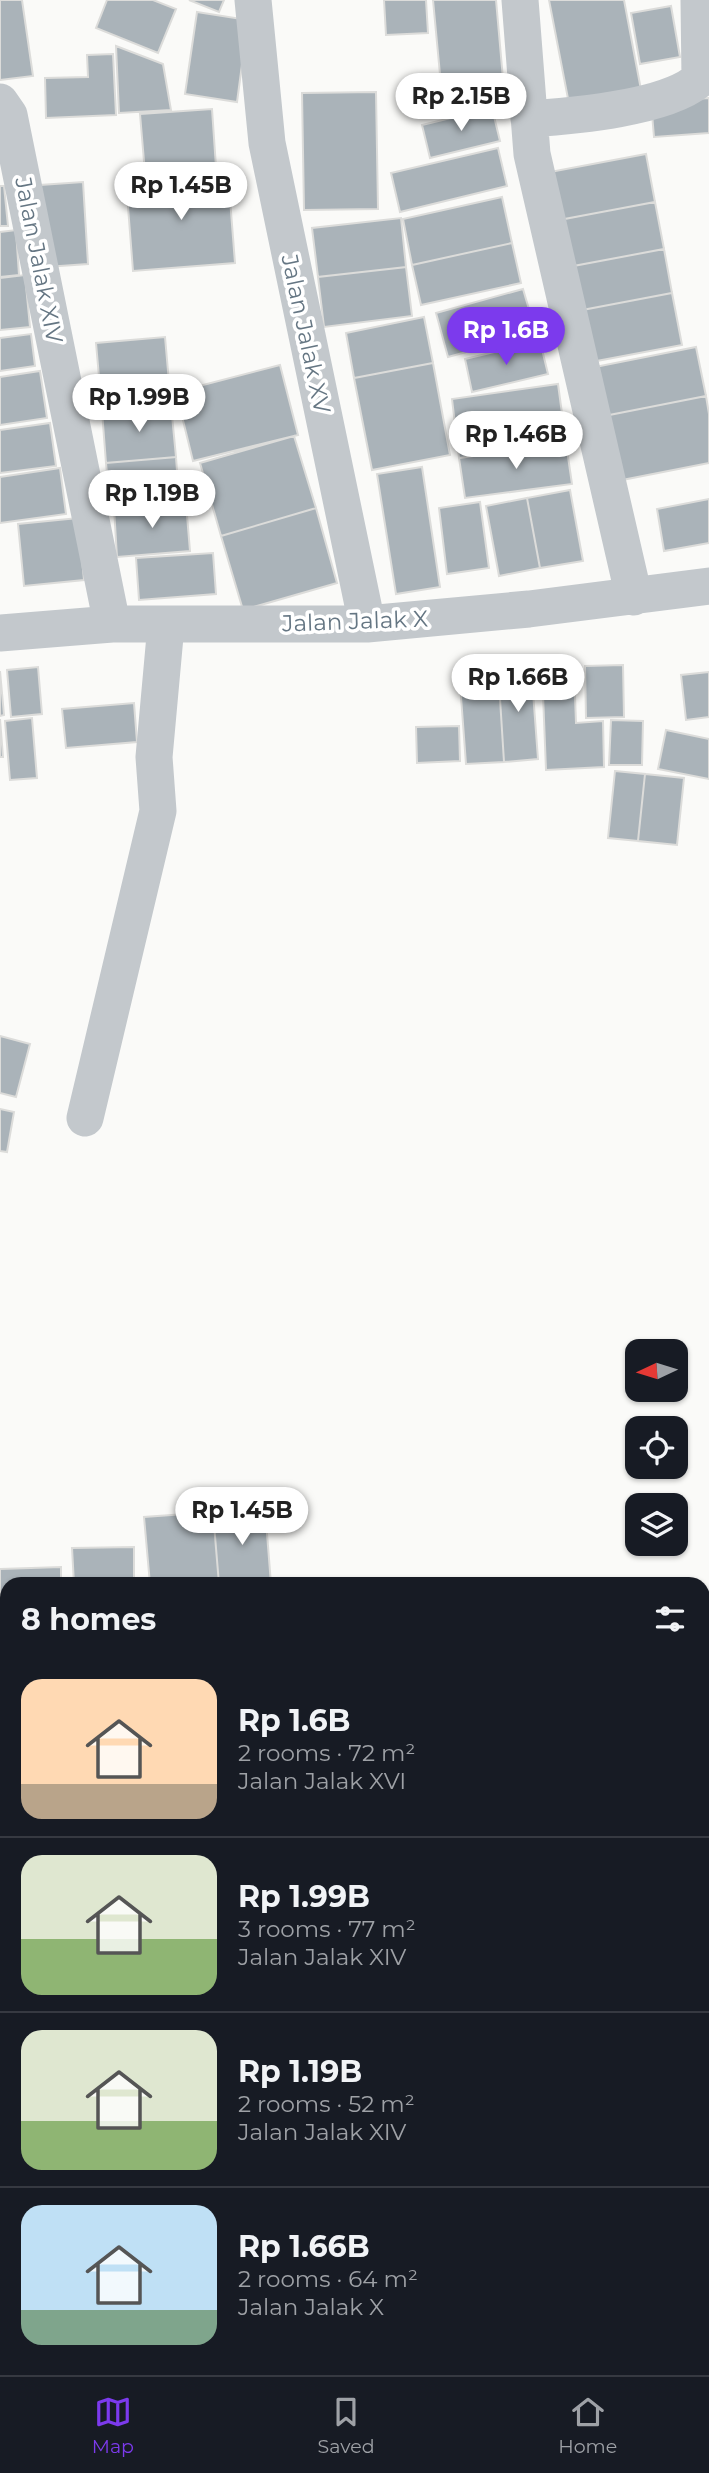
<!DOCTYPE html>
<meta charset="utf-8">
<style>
:root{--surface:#171b24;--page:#20242c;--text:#f1f3f6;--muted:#9ea1a6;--line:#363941;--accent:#7c3aed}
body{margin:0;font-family:Montserrat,sans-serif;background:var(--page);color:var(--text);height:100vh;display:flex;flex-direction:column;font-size:26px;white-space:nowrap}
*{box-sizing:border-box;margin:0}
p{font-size:23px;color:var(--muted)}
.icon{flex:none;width:38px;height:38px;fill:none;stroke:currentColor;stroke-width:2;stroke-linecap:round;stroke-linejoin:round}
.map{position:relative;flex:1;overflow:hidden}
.sheet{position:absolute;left:0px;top:1577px;width:710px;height:800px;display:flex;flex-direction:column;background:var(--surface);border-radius:21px 21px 0 0;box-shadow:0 2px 5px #0004}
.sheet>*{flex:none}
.needle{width:46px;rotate:266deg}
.tools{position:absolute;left:625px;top:1339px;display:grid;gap:14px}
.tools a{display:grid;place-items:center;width:63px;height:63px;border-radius:14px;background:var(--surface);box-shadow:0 2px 5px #0004;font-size:35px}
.price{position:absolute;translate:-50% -60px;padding:0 16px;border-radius:24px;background:#fff;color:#222;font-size:23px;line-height:46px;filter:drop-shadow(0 2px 4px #0008)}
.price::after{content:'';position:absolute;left:50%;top:42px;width:21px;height:16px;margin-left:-10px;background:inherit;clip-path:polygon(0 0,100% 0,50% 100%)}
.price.on{background:var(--accent);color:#fff}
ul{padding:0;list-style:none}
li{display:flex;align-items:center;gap:21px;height:175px;padding:0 21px}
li+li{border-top:2px solid var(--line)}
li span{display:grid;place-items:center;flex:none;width:196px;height:140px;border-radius:21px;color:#555}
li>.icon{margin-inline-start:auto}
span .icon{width:84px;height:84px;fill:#fffc;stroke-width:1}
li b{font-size:30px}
h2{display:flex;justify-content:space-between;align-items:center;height:84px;padding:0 21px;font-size:30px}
.dock{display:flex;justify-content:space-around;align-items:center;height:98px;border-top:2px solid var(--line);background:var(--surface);font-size:19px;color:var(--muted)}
.dock a{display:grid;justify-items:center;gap:4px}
.dock .on{color:var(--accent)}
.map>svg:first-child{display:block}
</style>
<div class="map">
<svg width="709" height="2375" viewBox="0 0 709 2375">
<rect width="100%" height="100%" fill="#fafaf8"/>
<path fill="#aab3b9" stroke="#dcdcda" stroke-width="2" d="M0,0H22L33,76L0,80Z
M107,0H153L176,9L158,53L96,28Z
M189,0H224L219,12Z
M384,0H426L428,33L386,35Z
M433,0H496L503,79L441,85Z
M549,0H624L642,95L570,109Z
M671,6L680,57L640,64L631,13Z
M197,12L248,20L237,102L185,94Z
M116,46L163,64L171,110L119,113Z
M113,54L116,115L46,118L45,78L88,77L87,55Z
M376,92L378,209L304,210L302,93Z
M709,98V133L654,137L651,102Z
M492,108L500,141L430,158L422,125Z
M212,109L216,167L145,173L140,114Z
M498,148L507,186L400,212L391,173Z
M646,154L655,202L559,220L550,172Z
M228,173L235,263L133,271L126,181Z
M83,182L88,264L46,267L40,185Z
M0,186H4L8,226H0Z
M502,197L512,243L412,265L403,219Z
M655,202L664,249L568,267L559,220Z
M401,218L406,267L318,277L312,228Z
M16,230L19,275L0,277V232Z
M512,243L521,283L421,305L412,265Z
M664,249L672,293L577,311L568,267Z
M406,267L412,316L324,327L318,277Z
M25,275L30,327L0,330V278Z
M523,289L536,333L448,357L436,313Z
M672,293L682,345L586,363L577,311Z
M424,317L433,363L354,378L346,333Z
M31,334L35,366L0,371V338Z
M165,337L171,405L102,411L96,343Z
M540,341L548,374L472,392L465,359Z
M696,347L706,396L599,417L590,368Z
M433,363L450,455L372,470L354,378Z
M280,365L298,435L193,461L176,392Z
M40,371L47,418L0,425V377Z
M558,384L566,443L459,458L452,399Z
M706,396L709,414V463L612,482L599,417Z
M171,405L176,457L106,463L102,411Z
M50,423L56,466L0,473V430Z
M294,436L316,508L221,536L200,463Z
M566,443L572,484L465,498L459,458Z
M176,457L179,499L110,505L106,463Z
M422,467L440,587L396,594L377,474Z
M60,468L66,514L0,523V477Z
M570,490L583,561L540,568L527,498Z
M527,498L540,568L499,576L486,506Z
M709,499V543L664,551L657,509Z
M480,502L489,568L447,574L439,508Z
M186,503L190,551L117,557L114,508Z
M316,508L337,583L243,610L221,536Z
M78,518L84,580L24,586L18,524Z
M213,553L216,594L139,600L136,558Z
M531,665L538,759L504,762L498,667Z
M623,665L624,717L586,718L585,666Z
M38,667L42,714L11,717L7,670Z
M498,667L504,762L466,764L459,670Z
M574,668L576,723L603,721L604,767L546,770L542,669Z
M0,671L4,715L0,716Z
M709,672V717L686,720L681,675Z
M134,703L137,742L66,748L62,709Z
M32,718L37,778L10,780L5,721Z
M0,719L3,757H0Z
M611,720L643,721L642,765H609Z
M459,726L460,761L417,763L416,727Z
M666,730L709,739V779L658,769Z
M615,771L645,774L638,841L608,838Z
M645,774L684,778L677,845L638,841Z
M0,1036L30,1044L16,1097L0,1093Z
M0,1109L14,1112L7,1152L0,1151Z
M265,1508L271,1584H219L213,1512Z
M213,1512L219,1584H150L144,1517Z
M134,1547V1584H74L72,1548Z
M61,1567V1584H7V1665H0V1569Z
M709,1771V1870L704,1871V1772Z
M709,1892V1966L704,1967V1893Z
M709,2094V2153L704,2154V2095Z
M709,2160V2205L704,2206V2161Z
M7,2194V2268L0,2269V2195Z
M709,2211V2285L704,2286V2212Z
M7,2318V2345L3,2319Z
M709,2318V2375H685L684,2370H704V2319Z
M11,2370H92L93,2375H12Z
M310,2370H340L341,2375H311Z"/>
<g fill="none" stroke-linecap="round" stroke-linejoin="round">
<path stroke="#c3c8cc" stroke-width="37" d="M253,0L267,143L367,624
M520,0L532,154L634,597
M0,102L9,115L112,624
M529,119C573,116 668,108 700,79L699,0
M0,633L112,624H367L529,609L709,586
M85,1118L158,811L154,757L166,625
M0,1691L7,1690
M704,1726L709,1728
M704,2035L709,2034
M0,2129L7,2128
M704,2304L709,2303
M360,2370L361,2375
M668,2370L669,2375
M193,2375L216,2370
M563,2375L596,2370"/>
</g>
<g text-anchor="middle" stroke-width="7" stroke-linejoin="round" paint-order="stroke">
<g font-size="23" fill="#657683" stroke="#fff">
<text transform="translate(39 260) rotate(79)" y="8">Jalan Jalak XIV</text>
<text transform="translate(306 334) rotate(78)" y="8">Jalan Jalak XV</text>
<text transform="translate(355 621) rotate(-2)" y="8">Jalan Jalak X</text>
</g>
</g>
</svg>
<div class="tools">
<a><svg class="needle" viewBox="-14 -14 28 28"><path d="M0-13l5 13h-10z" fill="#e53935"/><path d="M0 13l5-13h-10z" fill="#9ea1a6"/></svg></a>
<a><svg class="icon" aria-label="locate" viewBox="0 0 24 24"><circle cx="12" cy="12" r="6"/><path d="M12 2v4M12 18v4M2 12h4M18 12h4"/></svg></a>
<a><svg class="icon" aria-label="layers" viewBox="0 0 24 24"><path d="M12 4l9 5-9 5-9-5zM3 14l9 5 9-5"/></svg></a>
</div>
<b class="price" style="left:461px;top:133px">Rp 2.15B</b>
<b class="price" style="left:181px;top:222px">Rp 1.45B</b>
<b class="price on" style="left:506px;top:367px">Rp 1.6B</b>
<b class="price" style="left:139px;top:434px">Rp 1.99B</b>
<b class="price" style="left:516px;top:471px">Rp 1.46B</b>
<b class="price" style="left:152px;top:530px">Rp 1.19B</b>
<b class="price" style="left:518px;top:714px">Rp 1.66B</b>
<b class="price" style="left:242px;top:1547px">Rp 1.45B</b>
<section class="sheet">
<h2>8 homes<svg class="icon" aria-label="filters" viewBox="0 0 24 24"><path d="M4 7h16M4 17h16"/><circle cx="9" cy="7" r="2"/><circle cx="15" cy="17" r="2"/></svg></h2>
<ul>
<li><span style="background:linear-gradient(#ffd9b3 75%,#b9a48a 0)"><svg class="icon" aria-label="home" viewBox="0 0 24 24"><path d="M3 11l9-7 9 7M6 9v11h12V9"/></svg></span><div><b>Rp 1.6B</b><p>2 rooms · 72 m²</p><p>Jalan Jalak XVI</p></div></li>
<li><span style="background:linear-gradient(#dfe7d0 60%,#8fb573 0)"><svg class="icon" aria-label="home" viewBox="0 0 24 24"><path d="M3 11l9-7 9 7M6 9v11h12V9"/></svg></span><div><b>Rp 1.99B</b><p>3 rooms · 77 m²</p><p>Jalan Jalak XIV</p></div></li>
<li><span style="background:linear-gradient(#dfe7d0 65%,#8fb573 0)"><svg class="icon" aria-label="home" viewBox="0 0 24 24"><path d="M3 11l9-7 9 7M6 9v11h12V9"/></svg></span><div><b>Rp 1.19B</b><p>2 rooms · 52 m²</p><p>Jalan Jalak XIV</p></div></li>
<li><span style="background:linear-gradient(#bfe0f5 75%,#7fa58c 0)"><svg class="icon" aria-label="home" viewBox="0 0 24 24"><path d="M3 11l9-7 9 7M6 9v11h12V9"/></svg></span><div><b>Rp 1.66B</b><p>2 rooms · 64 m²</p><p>Jalan Jalak X</p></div></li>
</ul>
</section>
</div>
<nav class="dock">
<a class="on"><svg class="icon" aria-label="map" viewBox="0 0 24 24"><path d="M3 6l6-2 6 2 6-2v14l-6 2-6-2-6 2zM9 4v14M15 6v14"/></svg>Map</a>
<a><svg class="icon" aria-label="saved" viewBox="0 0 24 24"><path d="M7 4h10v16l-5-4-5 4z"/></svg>Saved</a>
<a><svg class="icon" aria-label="home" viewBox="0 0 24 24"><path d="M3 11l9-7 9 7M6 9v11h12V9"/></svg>Home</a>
</nav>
